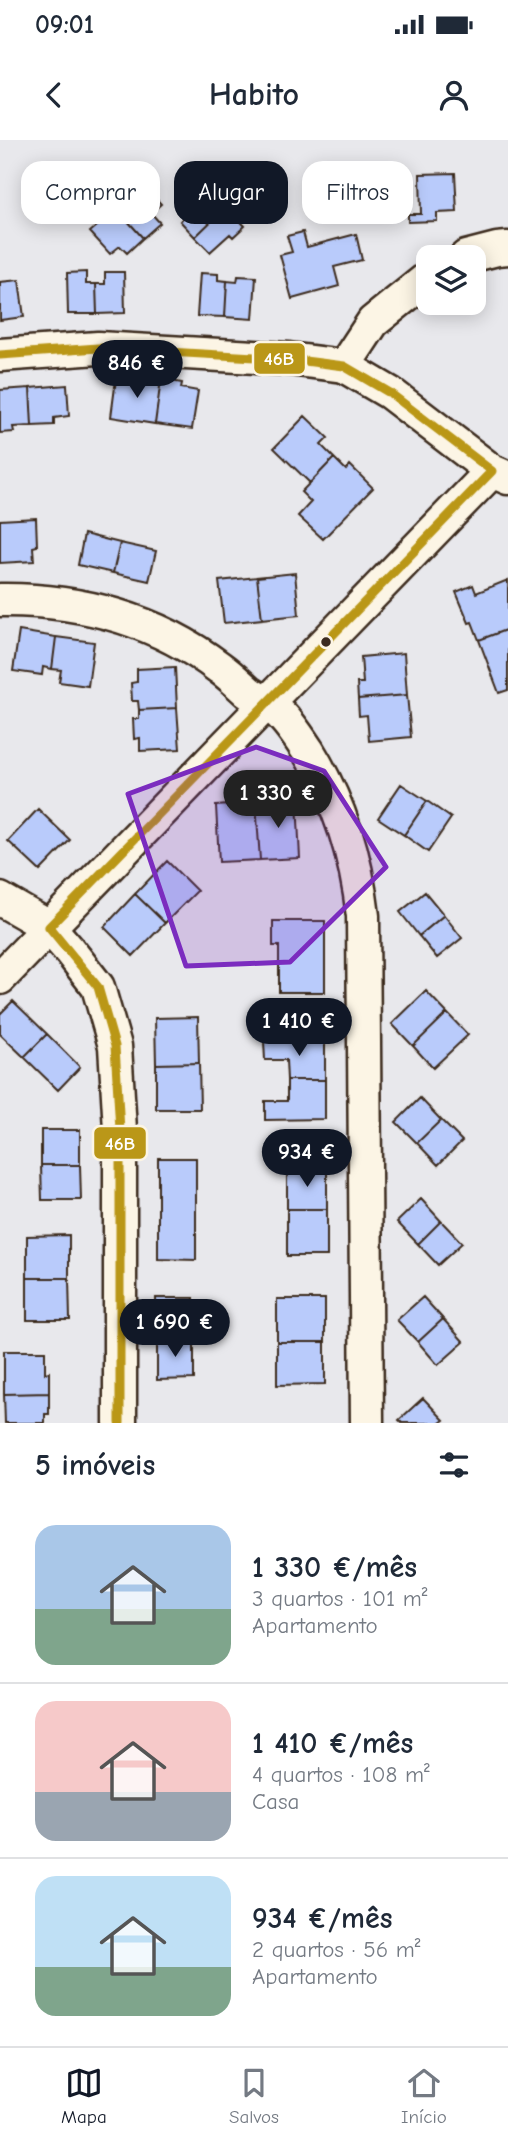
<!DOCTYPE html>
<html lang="pt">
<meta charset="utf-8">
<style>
:root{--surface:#fff;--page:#f6f6f7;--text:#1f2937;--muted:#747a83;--line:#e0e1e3;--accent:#111827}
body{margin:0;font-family:"Comic Neue",sans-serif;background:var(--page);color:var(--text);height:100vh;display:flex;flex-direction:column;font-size:26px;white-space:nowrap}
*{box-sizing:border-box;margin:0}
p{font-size:23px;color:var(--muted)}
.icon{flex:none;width:38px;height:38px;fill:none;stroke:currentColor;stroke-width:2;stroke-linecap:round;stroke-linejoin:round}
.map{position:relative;height:1283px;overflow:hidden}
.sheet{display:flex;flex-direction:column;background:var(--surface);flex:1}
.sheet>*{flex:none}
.top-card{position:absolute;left:21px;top:21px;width:467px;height:63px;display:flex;gap:14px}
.fabs{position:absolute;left:416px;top:105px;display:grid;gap:14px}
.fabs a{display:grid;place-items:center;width:70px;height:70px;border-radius:14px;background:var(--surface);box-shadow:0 4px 18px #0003;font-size:35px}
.price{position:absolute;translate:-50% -60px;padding:0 16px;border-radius:24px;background:var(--accent);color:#fff;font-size:23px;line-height:46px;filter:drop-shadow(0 2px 4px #0008)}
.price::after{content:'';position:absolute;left:50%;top:42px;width:21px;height:16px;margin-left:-10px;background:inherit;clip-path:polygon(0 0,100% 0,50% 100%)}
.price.selected{background:#222;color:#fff}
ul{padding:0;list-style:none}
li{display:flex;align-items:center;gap:21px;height:175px;padding:0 35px}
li+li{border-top:2px solid var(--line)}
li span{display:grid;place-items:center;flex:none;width:196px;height:140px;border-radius:21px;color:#555}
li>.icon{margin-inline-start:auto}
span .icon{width:84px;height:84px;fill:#fffc;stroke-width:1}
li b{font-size:30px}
h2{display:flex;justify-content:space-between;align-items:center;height:84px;padding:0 35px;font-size:30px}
.chip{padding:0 24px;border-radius:21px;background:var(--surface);box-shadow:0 4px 18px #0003;font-size:24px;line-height:63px}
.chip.selected{background:var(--accent);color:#fff}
.status{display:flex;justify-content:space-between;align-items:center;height:49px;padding:0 35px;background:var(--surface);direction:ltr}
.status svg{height:19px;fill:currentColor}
header{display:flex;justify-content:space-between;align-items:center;height:91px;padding:0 35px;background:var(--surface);font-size:32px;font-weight:600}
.dock{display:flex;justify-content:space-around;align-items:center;height:98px;border-top:2px solid var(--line);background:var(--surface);font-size:19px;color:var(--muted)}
.dock a{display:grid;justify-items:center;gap:4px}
.dock .selected{color:var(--accent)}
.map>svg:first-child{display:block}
</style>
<div class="status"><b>09:01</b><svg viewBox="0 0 49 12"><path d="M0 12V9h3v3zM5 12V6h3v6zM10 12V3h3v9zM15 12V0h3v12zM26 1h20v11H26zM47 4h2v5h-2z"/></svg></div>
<header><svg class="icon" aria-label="back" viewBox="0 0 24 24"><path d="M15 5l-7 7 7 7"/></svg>Habito<svg class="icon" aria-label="person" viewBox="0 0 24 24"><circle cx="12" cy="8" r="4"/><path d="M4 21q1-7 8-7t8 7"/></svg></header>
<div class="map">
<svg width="508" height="1283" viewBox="0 0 508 1283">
<rect width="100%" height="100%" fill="#e8e8ec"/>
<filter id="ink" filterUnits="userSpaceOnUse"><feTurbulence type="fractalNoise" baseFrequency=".0143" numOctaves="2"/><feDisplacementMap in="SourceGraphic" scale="14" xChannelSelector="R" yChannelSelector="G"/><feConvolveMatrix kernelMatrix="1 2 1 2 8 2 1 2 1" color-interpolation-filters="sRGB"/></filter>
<g filter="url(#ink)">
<path fill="#b9cbfb" stroke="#3b2a1e" stroke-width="2" d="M455,33L457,72L437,73V81L408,82V74H421L420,34Z
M146,48L161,64L151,73L160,83L143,98L119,71Z
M208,53L224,69L195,97L180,81Z
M117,69L143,98L127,113L120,106L110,114L90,92Z
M224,69H229L245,86L233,97L230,94L210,112L195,97Z
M303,92L307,107L356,94L362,120L334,127L339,146L292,159L280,115L292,112L287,96Z
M86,132V144H96L97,174H68L67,133Z
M105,132H124L125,173L97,174L96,144H105Z
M200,133L218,134V140L227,141L225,177L197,176Z
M238,136L256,137L253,179L225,177L227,141L237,142Z
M19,140L24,177L0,180V142Z
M140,236L161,239L155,284L111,277L116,239L139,242Z
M161,239L182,243L181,248L198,251L192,289L155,284Z
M67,245L69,276L54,278V285L32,286L30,248Z
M30,248L32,286L13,287L14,292L0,293V250Z
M305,276L328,298L321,305L334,318L310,343L274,308Z
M334,318L346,330L350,325L373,348L323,399L298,376L311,362L301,352Z
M36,378L37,406L33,407L34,421L0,423V380Z
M84,394L120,403L113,433L78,425Z
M120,403L156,411L149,441L113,433Z
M295,433L299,475L262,479L257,437Z
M257,437L262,479L224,483L219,441Z
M508,440V489L479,500L472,482L469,483L456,452L473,445L476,453Z
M508,489V550L499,553L479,500Z
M19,491L56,497L52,529L43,527L42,535L13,531Z
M56,497L94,502L88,546L59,542L61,530L52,529Z
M404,513L407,555L358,559L357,543H363L361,517Z
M175,527L177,568L139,570L138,561H132L131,543L137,542V529Z
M407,555L411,597L369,601L367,575L359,576L358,559Z
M177,568L180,609L140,611V598L134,599L133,579H139V570Z
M401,644L427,661L404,695L378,678Z
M297,661L300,718L260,720L256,663Z
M427,661L451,678L428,712L404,695Z
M256,663L260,720L219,722L216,666Z
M38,669L70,700L40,731L8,701Z
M167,721L197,751L165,783L135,754Z
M425,752L444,775L419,796L400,772Z
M135,754L165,783L133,816L104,787Z
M444,775L462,798L437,818L419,796Z
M273,781H325V852H279V806H273Z
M426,851L447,873L413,906L392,884Z
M13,861L47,894L24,917L0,894V874Z
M447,873L468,895L433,928L413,906Z
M198,877L199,923L156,924L155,878Z
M47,894L80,927L58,950L24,917Z
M264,901H325V940H287L286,920H265Z
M199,923L200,969H156V924Z
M287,940H325V979L265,980V961H287Z
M420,958L441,980L417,1003L396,982Z
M441,980L462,1001L438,1025L417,1003Z
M41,990H80V1025H41Z
M158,1018H196V1120L158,1119Z
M41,1025H80L81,1060H42Z
M287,1029H327V1069H287Z
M421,1059L441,1081L418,1104L397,1082Z
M287,1069H327V1116H287Z
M441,1081L462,1103L438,1125L418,1104Z
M69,1095V1138H27V1096Z
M27,1138H69L70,1180H27Z
M423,1157L443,1179L418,1202L397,1180Z
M156,1158H194V1199H157Z
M277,1159H325V1202H277Z
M443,1179L464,1202L438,1225L418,1202Z
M157,1199H194V1239L157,1240Z
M277,1202H325V1244L277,1245Z
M4,1211H45V1233L49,1232V1253L4,1254Z
M49,1253V1274H45V1283H5L4,1254Z
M423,1258L444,1280L440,1283H402L399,1280Z"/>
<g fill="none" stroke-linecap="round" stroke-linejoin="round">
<defs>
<path id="street" d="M466,117L497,109L508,108
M0,215L98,208L289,219L344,226L390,253L492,331L508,338
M344,226L373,182L429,137
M0,460C79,459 156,479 220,528C230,535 239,544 248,552C258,559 271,565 279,573C290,583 300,599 308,611C340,663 356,716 363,776L367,1283
M0,759L49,787L69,810L98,847L115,906L120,990V1283
M0,838L492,331"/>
</defs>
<use href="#street" stroke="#3b2a1e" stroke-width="37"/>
<use href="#street" stroke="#fcf5e5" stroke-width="32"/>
<defs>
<path id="bus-1" d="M0,215L98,208L289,219L344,226L390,253L492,331L49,787L98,847L115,906L120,990V1283"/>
</defs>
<use href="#bus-1" stroke="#fcf5e5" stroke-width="14"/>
<use href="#bus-1" stroke="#ba9718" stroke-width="9"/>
</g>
</g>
<path fill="#7b2cbf" fill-opacity="0.2" stroke="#7b2cbf" stroke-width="5" stroke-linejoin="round" d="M256,607L324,631L386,727L290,822L186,826L128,654Z"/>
<circle fill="#3b2a1e" stroke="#fcf5e5" stroke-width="2.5" cx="326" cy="502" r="6"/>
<g stroke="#fcf5e5" stroke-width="2.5">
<rect x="253" y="202" width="53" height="33" rx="7" fill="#ba9718"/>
<rect x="93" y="986" width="54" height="34" rx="7" fill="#ba9718"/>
</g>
<g font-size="19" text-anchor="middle" font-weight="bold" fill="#fff">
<text x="279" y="225">46B</text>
<text x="120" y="1010">46B</text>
</g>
</svg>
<div class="fabs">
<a><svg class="icon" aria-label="layers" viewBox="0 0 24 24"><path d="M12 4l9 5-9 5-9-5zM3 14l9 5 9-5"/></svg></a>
</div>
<b class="price" style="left:137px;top:260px">846 €</b>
<b class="price selected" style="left:278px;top:690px">1 330 €</b>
<b class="price" style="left:299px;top:918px">1 410 €</b>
<b class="price" style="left:307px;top:1049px">934 €</b>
<b class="price" style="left:175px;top:1219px">1 690 €</b>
<div class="top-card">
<a class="chip">Comprar</a>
<a class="chip selected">Alugar</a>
<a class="chip">Filtros</a>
</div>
</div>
<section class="sheet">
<h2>5 imóveis<svg class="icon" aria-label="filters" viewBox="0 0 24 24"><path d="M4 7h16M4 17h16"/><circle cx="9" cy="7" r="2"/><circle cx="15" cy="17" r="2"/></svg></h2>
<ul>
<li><span style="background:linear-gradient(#a9c7e8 60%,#7fa58c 0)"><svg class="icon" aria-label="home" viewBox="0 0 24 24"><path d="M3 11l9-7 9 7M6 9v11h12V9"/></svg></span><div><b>1 330 €/mês</b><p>3 quartos · 101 m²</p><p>Apartamento</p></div></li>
<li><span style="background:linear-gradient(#f6c9c9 65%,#9aa5b1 0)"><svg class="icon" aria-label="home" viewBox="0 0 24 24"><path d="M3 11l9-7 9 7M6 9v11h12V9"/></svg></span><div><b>1 410 €/mês</b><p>4 quartos · 108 m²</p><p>Casa</p></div></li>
<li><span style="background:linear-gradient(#bfe0f5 65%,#7fa58c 0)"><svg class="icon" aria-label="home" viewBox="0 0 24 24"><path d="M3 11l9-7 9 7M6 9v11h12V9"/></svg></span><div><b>934 €/mês</b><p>2 quartos · 56 m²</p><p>Apartamento</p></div></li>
</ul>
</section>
<nav class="dock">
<a class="selected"><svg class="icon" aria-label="map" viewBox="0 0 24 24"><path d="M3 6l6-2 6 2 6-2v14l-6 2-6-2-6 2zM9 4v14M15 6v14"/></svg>Mapa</a>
<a><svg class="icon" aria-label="saved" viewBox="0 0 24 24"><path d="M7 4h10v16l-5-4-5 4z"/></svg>Salvos</a>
<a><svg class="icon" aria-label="home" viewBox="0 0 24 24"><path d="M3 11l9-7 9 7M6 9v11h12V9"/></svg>Início</a>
</nav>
